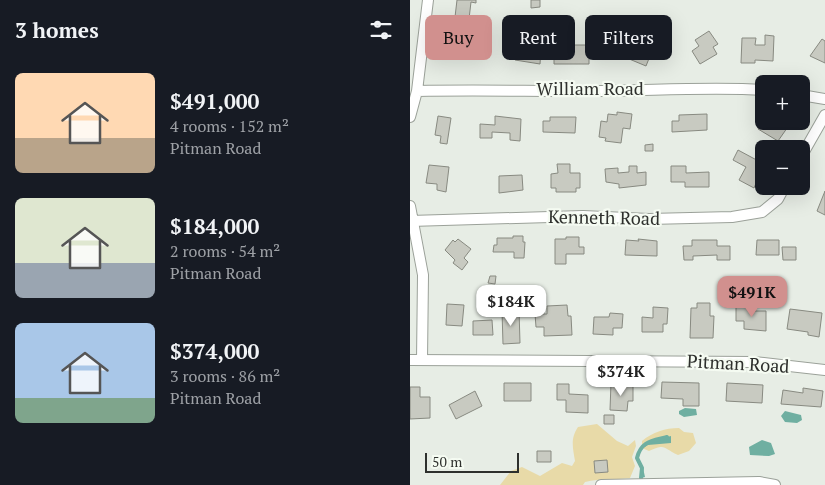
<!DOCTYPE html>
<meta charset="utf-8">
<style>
:root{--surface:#171b24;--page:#242831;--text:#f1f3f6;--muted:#9ea1a6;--accent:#d1908e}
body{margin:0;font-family:"PT Serif",serif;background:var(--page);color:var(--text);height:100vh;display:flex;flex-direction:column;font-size:19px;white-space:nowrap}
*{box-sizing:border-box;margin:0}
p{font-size:16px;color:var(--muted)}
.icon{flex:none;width:28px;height:28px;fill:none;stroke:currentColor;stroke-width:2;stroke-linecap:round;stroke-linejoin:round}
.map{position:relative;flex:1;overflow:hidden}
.sheet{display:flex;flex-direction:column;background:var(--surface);width:410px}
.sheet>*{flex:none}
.hud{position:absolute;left:15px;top:15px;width:325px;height:45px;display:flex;gap:10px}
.controls{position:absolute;left:345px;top:75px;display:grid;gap:10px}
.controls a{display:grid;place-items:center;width:55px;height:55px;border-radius:8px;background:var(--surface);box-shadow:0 5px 20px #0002;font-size:25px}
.scale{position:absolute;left:15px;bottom:12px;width:94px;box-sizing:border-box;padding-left:5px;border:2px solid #2e302d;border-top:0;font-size:14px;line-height:18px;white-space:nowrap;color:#2e302d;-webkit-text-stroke:4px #f5fbf2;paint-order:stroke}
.price{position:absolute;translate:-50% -42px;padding:0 11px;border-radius:10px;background:#fff;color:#222;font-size:16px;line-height:32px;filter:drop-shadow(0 1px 2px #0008)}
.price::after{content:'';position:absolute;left:50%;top:30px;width:15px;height:11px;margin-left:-8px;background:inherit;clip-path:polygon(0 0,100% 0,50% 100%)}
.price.on{background:var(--accent);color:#111}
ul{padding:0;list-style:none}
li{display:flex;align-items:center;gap:15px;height:125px;padding:0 15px}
li span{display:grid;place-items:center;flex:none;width:140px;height:100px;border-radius:8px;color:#555}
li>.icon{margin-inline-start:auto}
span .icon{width:60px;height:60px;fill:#fffc;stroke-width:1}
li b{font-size:21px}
h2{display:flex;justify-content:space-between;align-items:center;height:60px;padding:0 15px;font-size:21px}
.pill{padding:0 18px;border-radius:8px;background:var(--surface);box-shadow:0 5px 20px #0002;font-size:18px;line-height:45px}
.pill.on{background:var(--accent);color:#111}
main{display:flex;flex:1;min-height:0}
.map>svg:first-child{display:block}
</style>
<main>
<section class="sheet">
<h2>3 homes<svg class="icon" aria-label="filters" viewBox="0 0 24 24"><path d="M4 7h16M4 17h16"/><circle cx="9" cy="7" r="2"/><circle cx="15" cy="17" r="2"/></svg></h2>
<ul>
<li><span style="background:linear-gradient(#ffd9b3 65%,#b9a48a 0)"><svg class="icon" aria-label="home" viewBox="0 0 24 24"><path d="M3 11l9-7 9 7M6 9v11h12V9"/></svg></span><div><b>$491,000</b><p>4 rooms · 152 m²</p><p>Pitman Road</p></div></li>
<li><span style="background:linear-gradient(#dfe7d0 65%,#9aa5b1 0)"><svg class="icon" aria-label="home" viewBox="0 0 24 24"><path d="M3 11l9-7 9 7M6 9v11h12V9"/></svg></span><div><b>$184,000</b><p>2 rooms · 54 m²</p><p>Pitman Road</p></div></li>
<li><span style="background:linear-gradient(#a9c7e8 75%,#7fa58c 0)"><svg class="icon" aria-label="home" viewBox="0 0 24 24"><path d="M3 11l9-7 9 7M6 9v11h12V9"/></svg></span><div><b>$374,000</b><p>3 rooms · 86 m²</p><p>Pitman Road</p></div></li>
</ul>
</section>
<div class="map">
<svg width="415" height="485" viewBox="0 0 415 485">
<rect width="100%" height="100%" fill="#e7ede5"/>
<path fill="#e8daa8" d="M187,424L207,441L218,446L225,440L226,446L222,457L225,466L220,478C205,480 191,478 175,482L173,485H90L101,471L112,467L130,476L152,463L162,466L165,461C163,448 160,439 168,427Z
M269,428L274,432L283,433L286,443L279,451L268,455C253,448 256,443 239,451L232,448V441C243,432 255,428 269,428Z"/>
<path fill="#6fafa1" d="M275,408L286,409L287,415L274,417L269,414V411Z
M375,411L391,415L392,420L387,423L375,422L371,416Z
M261,436V443L238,445L231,449L228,459L233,468L235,477L231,478L232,468L227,458C231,440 245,441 261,436Z
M352,440L361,443L365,454L359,456L340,455L339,447Z"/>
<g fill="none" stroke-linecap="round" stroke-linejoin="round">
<path stroke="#6fafa1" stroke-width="4" d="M231,478L232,468L227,458C231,441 242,441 257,437"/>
</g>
<path fill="#c8cac1" stroke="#888a81" d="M47,0H66V3L61,2L59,19L45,17Z
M121,0H130V7L121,8Z
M42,29L55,32L53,41L64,43L62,53L52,51L51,57L38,55Z
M299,31L308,44L303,47L307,54L290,64L282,51L289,46L285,40Z
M105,32L120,34L119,43H122L121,47L131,48L130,64L105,60L106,49L103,48Z
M223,32L232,36L228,45L242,51L236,66L212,56Z
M355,35L364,36L363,61L345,60V63H331L332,38H346L345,45H355Z
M412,39L415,41V63L400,56Z
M156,45H179V64H144V51L156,50Z
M207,112L222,114L220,129L213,128L211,143L195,141L196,138L189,137L191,121L197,122L198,114L207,115Z
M297,114V130L262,132V121H269V115Z
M28,116L41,118L37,144L30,143L31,136L25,135Z
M85,116L111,119L110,141L100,140V133L82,132V138H70V124L85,125Z
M140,117H166L165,133L133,132V121H140Z
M365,121H382L368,141L348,129L352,123L361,128Z
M243,144V151H235V145Z
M328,150L354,164L344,188L329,180L336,167L323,160Z
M147,164H160V173H170V188H166V192H146V188H141V174L148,173Z
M19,165L39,167L36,192L27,190V184L16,183Z
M219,166H227V173L236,172V185L209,188V184L196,182L195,169L208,168V173L219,172Z
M261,166H276V173L299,172V187H275V182H261Z
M112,175L113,190L89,193V176Z
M415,191V215L407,211Z
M103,236H113V242H115L114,258H104V252H83L84,245H87V238H103Z
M156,237H169V247H174V254H156V264H145V239H156Z
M48,239L61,249L54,258L58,262L52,270L43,263L45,260L35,250L43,240L45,242Z
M228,239L247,241V256L215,255L216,240L229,241Z
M282,240H307V246H320V260H307V255L283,256V260H274L273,246H282Z
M347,240H369V255H346Z
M372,247H386V260H373Z
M80,276H86L85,284L78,283Z
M287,303H300V316H304L303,338H280L281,308H287Z
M37,304L54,305L52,326L36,325Z
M157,305L158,316H161L162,335L134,336V327H126L125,314H137V306Z
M326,306H343V311H356V331L334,329V321H326Z
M243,307L258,308L257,324H253V332H232V317L243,318Z
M380,309L412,313L409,337L398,335V332L377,329Z
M109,310L110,343L93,344L92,311Z
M200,313L213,314L212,328H203V335L183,334L184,317H199Z
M82,320L83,335H63V321Z
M252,382L289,383V406H273V399L251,398Z
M94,383H121V401H94Z
M201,383H209V389H214V384H223V401H218L217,411L200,410Z
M317,383L353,385L352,403L316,401Z
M147,384H159V394L178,395V413L156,412V400H147Z
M0,387H10V397H20V418L0,419Z
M393,388L413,391L411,407L371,404L373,390L393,393Z
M65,391L72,406L46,419L39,405Z
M194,415H204V424H194Z
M127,451H141V462H127Z
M197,460L198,472L185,473L184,461Z"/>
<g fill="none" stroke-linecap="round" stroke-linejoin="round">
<defs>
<path id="street" d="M7,91C61,90 114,91 167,91C229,92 291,86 354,90
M391,95L415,99
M0,117L7,91L18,0
M391,157L415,115
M0,206L13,275L12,360
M0,221L173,216L239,219L322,217L352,212L368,199L375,186
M0,360L344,362L415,370
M191,485L349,482L365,485"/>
</defs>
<use href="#street" stroke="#9ba199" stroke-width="12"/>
<use href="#street" stroke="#fff" stroke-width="10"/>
</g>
<g text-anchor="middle" stroke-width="4.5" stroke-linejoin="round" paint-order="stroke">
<g font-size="18" fill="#2e302d" stroke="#f5fbf2">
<text x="180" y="95">William Road</text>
<text transform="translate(194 218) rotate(1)" y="6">Kenneth Road</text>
<text transform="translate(328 364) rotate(3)" y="6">Pitman Road</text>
</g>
</g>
</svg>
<div class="controls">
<a>+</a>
<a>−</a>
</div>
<div class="scale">50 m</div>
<b class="price on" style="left:342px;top:318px">$491K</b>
<b class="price" style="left:101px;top:327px">$184K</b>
<b class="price" style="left:211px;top:397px">$374K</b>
<div class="hud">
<a class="pill on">Buy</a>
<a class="pill">Rent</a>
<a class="pill">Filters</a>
</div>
</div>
</main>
